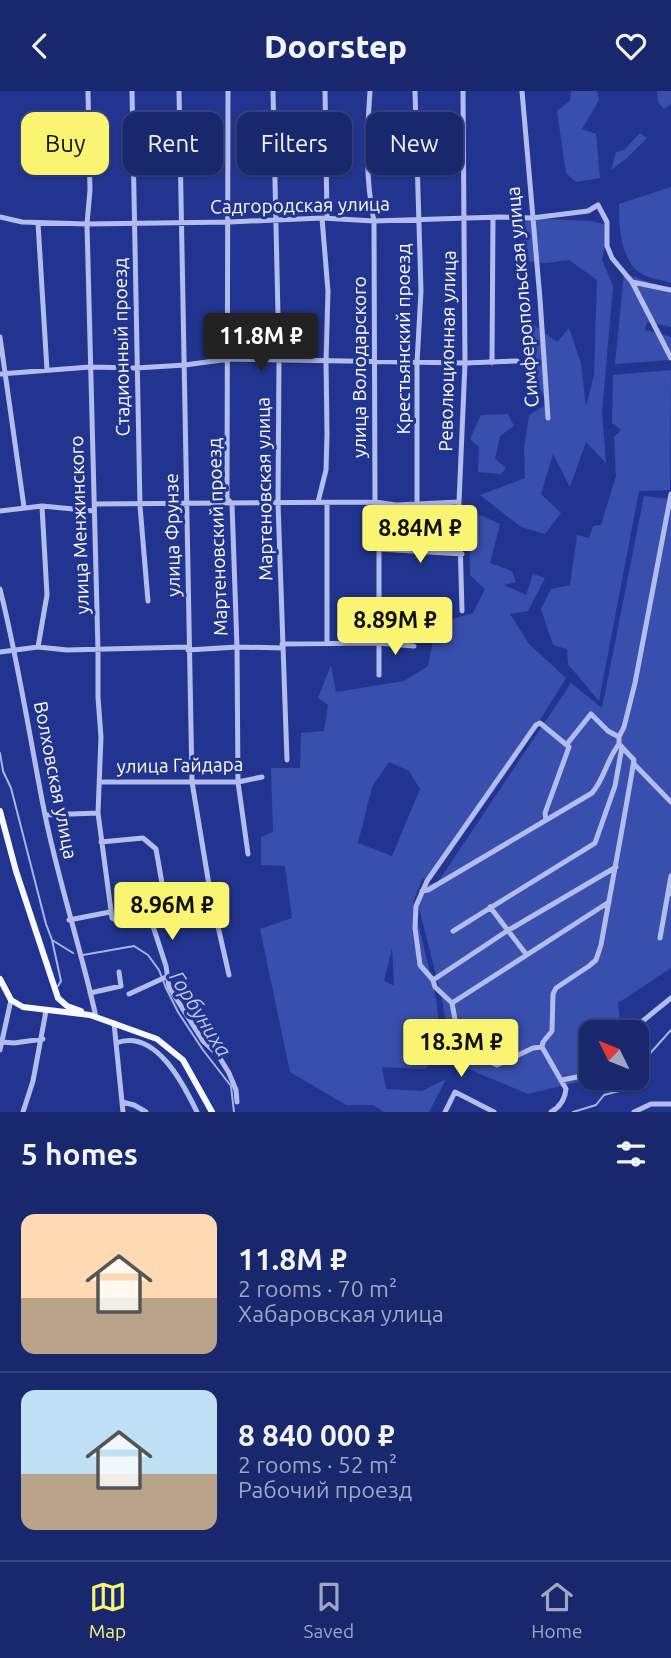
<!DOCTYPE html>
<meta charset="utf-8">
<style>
:root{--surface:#19286c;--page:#263474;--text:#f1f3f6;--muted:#9fa6c2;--line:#37447f;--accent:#f9f573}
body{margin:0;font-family:Ubuntu,sans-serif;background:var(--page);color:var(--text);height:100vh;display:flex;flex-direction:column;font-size:26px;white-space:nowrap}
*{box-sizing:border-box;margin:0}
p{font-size:23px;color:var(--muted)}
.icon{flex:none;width:38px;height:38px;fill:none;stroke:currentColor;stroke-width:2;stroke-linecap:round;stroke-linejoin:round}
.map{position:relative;height:1021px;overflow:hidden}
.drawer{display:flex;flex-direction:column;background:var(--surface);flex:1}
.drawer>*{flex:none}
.banner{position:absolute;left:21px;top:21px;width:630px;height:63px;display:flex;gap:14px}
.needle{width:46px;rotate:313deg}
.tools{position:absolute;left:579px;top:929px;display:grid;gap:14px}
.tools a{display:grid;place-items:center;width:70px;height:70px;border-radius:14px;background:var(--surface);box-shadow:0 2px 5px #0004,0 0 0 2px var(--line);font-size:35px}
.price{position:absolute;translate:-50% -60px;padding:0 16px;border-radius:7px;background:var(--accent);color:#111;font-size:23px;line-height:46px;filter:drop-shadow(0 2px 4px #0008)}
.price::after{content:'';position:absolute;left:50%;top:42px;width:21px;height:16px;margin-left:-10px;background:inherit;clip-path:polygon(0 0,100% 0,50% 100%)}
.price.active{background:#222;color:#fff}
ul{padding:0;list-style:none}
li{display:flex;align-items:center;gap:21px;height:175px;padding:0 21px}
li+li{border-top:2px solid var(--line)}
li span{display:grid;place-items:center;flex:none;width:196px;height:140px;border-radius:14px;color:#555}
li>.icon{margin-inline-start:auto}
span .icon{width:84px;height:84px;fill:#fffc;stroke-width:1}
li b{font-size:30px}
h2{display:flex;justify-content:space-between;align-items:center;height:84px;padding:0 21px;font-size:30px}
.pill{padding:0 24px;border-radius:14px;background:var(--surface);box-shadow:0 2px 5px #0004,0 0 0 2px var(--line);font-size:24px;line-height:63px}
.pill.active{background:var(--accent);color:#111}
header{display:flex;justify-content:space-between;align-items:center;height:91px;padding:0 21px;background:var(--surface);font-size:32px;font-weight:800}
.tab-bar{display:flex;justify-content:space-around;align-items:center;height:98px;border-top:2px solid var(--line);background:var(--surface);font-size:19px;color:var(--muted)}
.tab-bar a{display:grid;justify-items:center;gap:4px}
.tab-bar .active{color:var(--accent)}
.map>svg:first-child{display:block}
</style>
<header><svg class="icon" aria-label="back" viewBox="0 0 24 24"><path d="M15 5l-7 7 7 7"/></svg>Doorstep<svg class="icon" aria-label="heart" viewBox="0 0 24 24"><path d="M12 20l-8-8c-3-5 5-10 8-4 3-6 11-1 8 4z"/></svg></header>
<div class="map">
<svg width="671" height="1021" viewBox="0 0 671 1021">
<rect width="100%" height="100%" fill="#213590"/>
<path fill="#394fae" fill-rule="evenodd" d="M571,0H597L599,9L582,38L596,43L600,87L576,91L566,82L557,20L570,10Z
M657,0H671V13L664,18L658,11Z
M640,42L647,47L627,67L611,79L616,61L624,59Z
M671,96V192C662,189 646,187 639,181C620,167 619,134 619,113Z
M525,127L590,130L609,134L602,169L613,195L602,322L606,372L586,351L570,396L553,363L541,403L561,422L545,443L521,436L480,404L525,387L524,357L529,324L548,313L536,291L527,229L557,251L569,237L581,272L586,316L594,284L597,189L569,169L547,172L523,170Z
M624,182L671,200V236L647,231L645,239L671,246V269L615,273Z
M671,279L670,399L639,400L599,610L568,573L567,558L553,554L541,518L551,498L570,494L577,444L589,447L593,435L601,434L616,385L614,346L621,339L612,332L613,284Z
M508,323L514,335L500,345L495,368L506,377L501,383L478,381L479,356L470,348L481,324Z
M644,405L671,408V877L618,912L621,941L592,942V987H594L528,1003L452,971L442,908L418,813L425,794L438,791L571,592L602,617Z
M469,419L500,433L490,472L512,480L516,491L504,494L526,504L533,483L545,487L528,520L510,523L529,553L566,587L512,674L433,786L422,788L413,811L436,907L442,959L425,978L382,976L386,998L422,1000L446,988L429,1021H384L373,1014H346L290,981L260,838L292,827L285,775L261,774V746L273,741L271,677H300L301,642L324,640L328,614L318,607L331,574L336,601L404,590L428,575L433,550H447L450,529L473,522L485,498L470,484ZM389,671L409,680L420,698L392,765L358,752L372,696ZM392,857L394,894H393L384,890Z"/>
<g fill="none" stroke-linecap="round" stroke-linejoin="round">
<path stroke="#a6b4ee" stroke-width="2" d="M0,662L3,680L11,697L46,833L52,849L73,862
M52,849L61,890L58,895
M83,864L134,855L148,864L159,879L166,897L178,921L203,959L231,995L234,1021
M637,977L671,939
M573,1021L596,1014L604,1004L623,999L630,987"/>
<path stroke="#b2bded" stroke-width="5" d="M88,0L90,99L87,133L98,559V606L101,646L98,722L112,827L119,831L151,829
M132,0L140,415L148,510
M179,0L192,691L210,800L229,884
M228,0L227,407L232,413L237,556L238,691L248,763
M273,0L279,269L278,412L287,669
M325,0L327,127
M370,0C367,43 365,87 374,130L375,411L379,458V584
M415,0L421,200L417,272V412
M522,0L540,208L548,327
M0,126L22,131L87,133L230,131L322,127L374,130L500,126L532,127L588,120L598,114L607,131V155L612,167L632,191L671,199
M38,132L47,279
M632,191L671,267
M0,246L24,416
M492,272L493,126
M0,283L90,276L136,277L185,274L229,268L465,272L517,270
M318,411L326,379L327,343L326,270L328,200L322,127
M327,412V553
M94,413L375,411L396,414L459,411
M0,420L42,415L94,420
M379,458L462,463
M0,498C19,573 30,649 45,724C59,792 81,858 96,926
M462,520L459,411L465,272L463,0
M282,553L377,552L414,555
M38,556L47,504L42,415
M188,559L237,556L283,557
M0,561L38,556L67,559L188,556
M567,653L591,623L608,640L619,646
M634,673L671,711
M99,691H238L262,686
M45,724L98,722
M101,751L143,747L156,758L166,815L165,820L151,829L166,875L169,896L203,950L218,964L229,982L236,999L237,1011
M671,785L668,802L671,803
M422,800L428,799L592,702C604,689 607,668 619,653
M490,816L526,863
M69,829L110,821
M453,840L595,752L615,695L622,656
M660,847L668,802
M433,889L507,840L616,776
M90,902L121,895L119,881
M129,903L166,886
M452,912L609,811
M114,932L123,1021
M628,942L671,907
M2,951L14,952L43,948
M116,952C155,937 183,992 197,1021
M542,956L533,957L497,974L472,962L465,955L457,939L452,912L435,896L433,889L420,874L415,837L416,815L427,790L536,634L540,632L569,656L545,722L546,729
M0,959L11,909
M562,989L592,983
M122,1011L134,1014L146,1021
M23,1021L33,990L46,920
M445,1021L455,1001L494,1021
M551,1021C560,1016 565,1009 566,998L542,956L543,951L552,940L553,903L556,897L589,875L596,869L601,854C612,792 624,730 634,669L619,653V646L624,636L635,592L671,403
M634,1021L651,1013H671"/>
<path stroke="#f8f9ff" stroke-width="6" d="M0,720L16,780L58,907L67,915L81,920
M0,888L11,909L23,916L90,924L157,948L183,969L212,1021"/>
</g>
<g text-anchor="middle" stroke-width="6" stroke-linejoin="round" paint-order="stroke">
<g font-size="19" fill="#fff" stroke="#213590">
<text transform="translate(300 114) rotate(-1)" y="7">Садгородская улица</text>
<text transform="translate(522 206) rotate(-95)" y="7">Симферопольская улица</text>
<text transform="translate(403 248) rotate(-90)" y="7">Крестьянский проезд</text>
<text transform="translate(121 256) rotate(-91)" y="7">Стадионный проезд</text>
<text transform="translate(447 260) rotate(-89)" y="7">Революционная улица</text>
<text transform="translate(359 276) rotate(-90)" y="7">улица Володарского</text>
<text transform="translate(264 398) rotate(-91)" y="7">Мартеновская улица</text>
<text transform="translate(79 434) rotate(-92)" y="7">улица Менжинского</text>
<text transform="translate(172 444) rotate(-91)" y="7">улица Фрунзе</text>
<text transform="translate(217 446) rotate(-92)" y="7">Мартеновский проезд</text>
<text transform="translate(180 674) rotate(-1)" y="7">улица Гайдара</text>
<text transform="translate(56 689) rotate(79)" y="7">Волховская улица</text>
</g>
<g font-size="21" font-style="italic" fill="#bec8f3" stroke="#213590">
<text transform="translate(200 923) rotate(58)" y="7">Горбуниха</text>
</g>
</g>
</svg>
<div class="tools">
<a><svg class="needle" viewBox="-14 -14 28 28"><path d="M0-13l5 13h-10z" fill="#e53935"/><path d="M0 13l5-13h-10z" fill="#9fa6c2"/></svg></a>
</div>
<b class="price active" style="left:261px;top:282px">11.8M ₽</b>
<b class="price" style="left:420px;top:474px">8.84M ₽</b>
<b class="price" style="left:395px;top:566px">8.89M ₽</b>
<b class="price" style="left:172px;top:851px">8.96M ₽</b>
<b class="price" style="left:461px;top:988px">18.3M ₽</b>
<div class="banner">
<a class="pill active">Buy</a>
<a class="pill">Rent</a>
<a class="pill">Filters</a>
<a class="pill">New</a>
</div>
</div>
<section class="drawer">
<h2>5 homes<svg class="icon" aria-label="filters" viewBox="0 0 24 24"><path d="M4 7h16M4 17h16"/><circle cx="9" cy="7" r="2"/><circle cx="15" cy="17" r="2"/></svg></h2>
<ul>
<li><span style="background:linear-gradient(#ffd9b3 60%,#b9a48a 0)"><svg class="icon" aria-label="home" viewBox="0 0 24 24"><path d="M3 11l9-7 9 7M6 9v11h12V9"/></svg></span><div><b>11.8M ₽</b><p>2 rooms · 70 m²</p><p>Хабаровская улица</p></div></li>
<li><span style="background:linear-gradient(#bfe0f5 60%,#b9a48a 0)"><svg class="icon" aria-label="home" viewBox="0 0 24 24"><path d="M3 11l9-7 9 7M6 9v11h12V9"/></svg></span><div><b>8 840 000 ₽</b><p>2 rooms · 52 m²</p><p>Рабочий проезд</p></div></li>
</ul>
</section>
<nav class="tab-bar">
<a class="active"><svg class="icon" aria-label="map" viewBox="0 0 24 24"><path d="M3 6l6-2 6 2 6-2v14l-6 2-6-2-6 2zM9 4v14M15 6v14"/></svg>Map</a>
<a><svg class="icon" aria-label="saved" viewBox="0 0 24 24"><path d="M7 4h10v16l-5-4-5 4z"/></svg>Saved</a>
<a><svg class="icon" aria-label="home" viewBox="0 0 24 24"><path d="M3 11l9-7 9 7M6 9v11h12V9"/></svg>Home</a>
</nav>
